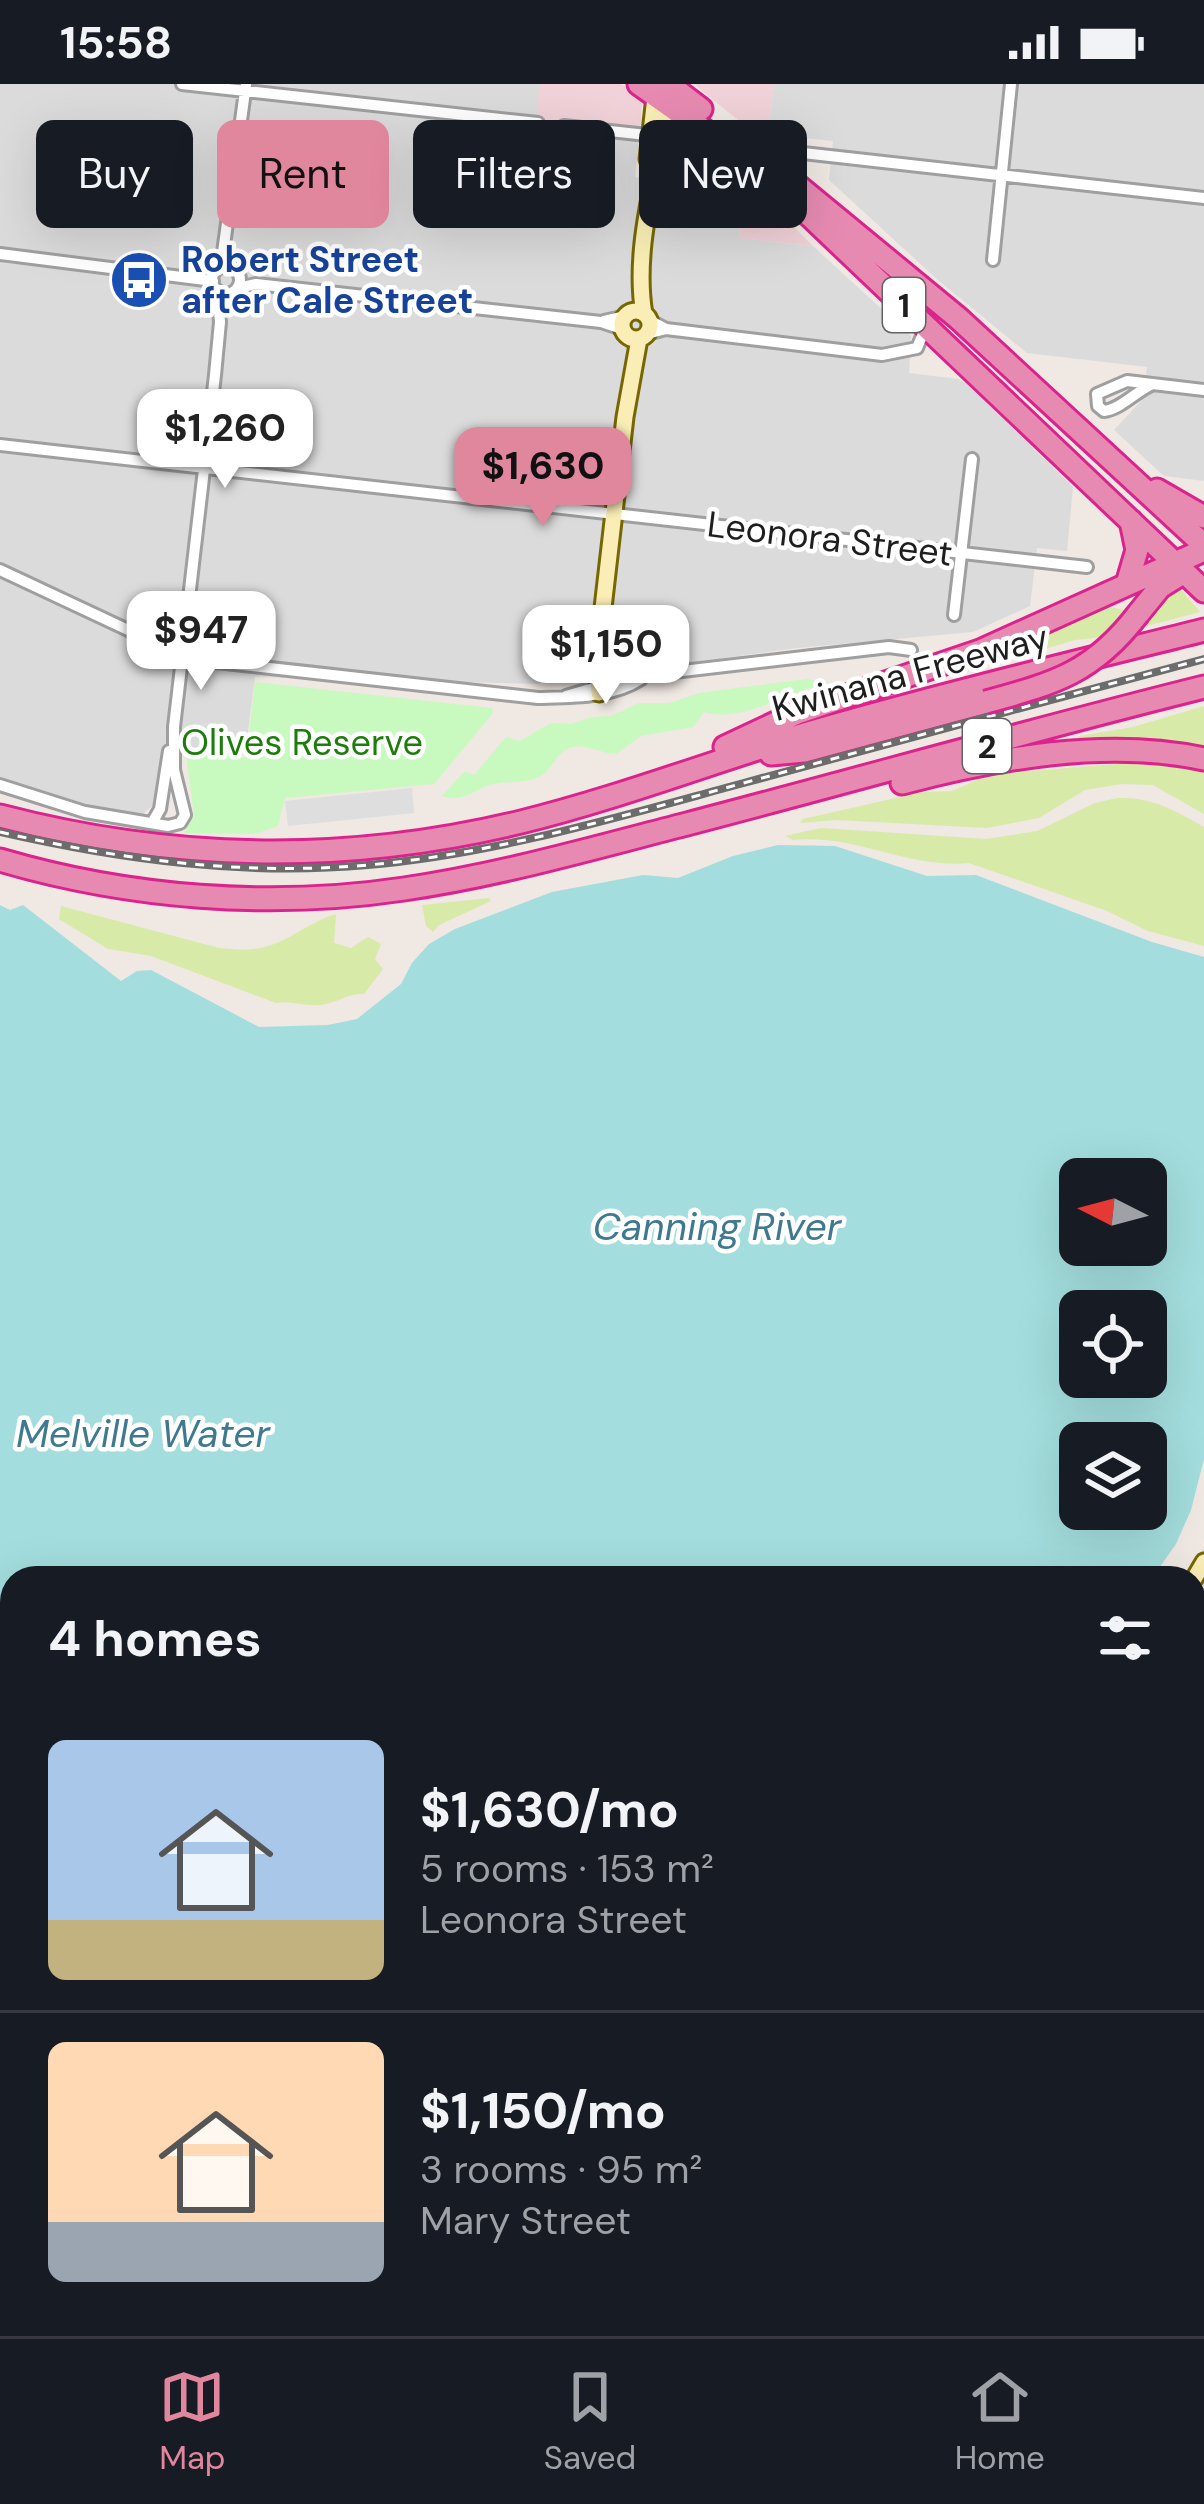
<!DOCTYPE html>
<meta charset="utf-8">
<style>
:root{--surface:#171b24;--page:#242831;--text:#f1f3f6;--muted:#9ea1a6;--line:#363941;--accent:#e0869d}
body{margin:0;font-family:"DM Sans",sans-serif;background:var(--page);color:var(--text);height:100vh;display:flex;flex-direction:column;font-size:45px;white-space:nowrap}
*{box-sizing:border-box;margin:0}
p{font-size:39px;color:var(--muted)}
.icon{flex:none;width:66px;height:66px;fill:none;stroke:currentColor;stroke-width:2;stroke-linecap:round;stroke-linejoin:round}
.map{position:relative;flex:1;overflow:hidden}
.details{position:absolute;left:0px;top:1482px;width:1206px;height:771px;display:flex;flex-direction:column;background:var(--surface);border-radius:36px 36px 0 0;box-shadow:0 12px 48px #0002}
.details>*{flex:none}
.hud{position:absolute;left:36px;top:36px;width:1134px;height:108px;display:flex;gap:24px}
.needle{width:78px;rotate:276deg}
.fabs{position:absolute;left:1059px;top:1074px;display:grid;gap:24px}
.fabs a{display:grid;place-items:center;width:108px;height:108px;border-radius:18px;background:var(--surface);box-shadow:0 12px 48px #0002;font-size:60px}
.price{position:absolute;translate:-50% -102px;padding:0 27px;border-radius:24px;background:#fff;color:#222;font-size:39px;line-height:78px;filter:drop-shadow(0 3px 6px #0008)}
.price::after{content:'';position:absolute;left:50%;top:72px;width:36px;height:27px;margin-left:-18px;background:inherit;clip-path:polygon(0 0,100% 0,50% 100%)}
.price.current{background:var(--accent);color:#111}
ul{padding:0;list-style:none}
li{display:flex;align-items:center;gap:36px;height:300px;padding:0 48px}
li+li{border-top:3px solid var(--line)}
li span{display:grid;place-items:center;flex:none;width:336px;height:240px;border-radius:18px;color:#555}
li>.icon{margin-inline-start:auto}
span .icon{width:144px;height:144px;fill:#fffc;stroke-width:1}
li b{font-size:51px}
h2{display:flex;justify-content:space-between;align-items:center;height:144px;padding:0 48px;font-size:51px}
.pill{padding:0 42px;border-radius:18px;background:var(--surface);box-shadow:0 12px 48px #0002;font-size:42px;line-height:108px}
.pill.current{background:var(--accent);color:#111}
.status{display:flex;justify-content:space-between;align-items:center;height:84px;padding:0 60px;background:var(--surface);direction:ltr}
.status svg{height:33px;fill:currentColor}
.dock{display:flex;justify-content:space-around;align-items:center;height:168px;border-top:3px solid var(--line);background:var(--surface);font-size:33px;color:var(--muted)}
.dock a{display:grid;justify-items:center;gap:6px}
.dock .current{color:var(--accent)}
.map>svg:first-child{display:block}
</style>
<div class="status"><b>15:58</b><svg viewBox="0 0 49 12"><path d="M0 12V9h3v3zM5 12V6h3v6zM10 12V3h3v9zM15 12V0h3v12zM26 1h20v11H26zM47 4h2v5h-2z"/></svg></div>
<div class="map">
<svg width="1204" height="2252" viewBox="0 0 1204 2252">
<rect width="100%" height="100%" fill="#efe8e3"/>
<path fill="#dcdbdb" d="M0,0H540L537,34L640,46L635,93L696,100L742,124L739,154L813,162L911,252L909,289L958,295L967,300L1073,403L1067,467L1037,464L1030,522L973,548L797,564L536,600L255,593L245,670L165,660L155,719L142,731L58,717L0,696Z
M774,0H1204V397L1164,392L1114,346L1143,315L1147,283L1027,269L939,197L829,96L833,57L768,50Z
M1204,1464V2252H262V2241H1194V1494H1186Z"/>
<path fill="#f0d2d8" d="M540,0H621L642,13L640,46L536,34Z
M694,0H774L768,50L754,49Z
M676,72L713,76L731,87L757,106L813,162L739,154L742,125L694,120V100L669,97L671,75Z"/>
<path fill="#d8eaa8" d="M1172,502L1180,504L1200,528L1105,553L1075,556L953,592L945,588L1039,553L1106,522L1128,527Z
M1204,622V667L1074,661L1079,652L1133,643Z
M1165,676L1204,685V730L1153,701L1122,700L1085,706L1039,734L987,744L836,736L800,739L803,735L922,708L952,707L977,696L1008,689Z
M1117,714C1153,713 1174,726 1204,743V862L1148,847L1107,827L969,779C907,785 858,750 793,756L785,752L821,744L986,755L1037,747L1095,719Z
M489,814L491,817L439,841L433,848L426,842L422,821Z
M61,822L219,864C232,865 247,867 260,864C287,859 309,838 336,830L334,859L351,864L368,853L381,860L375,875L383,885L364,910C348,909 340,917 326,920C308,924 293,916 276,919L151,872L108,865L59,835Z"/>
<path fill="#c8fabf" d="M807,595L835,600C825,604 816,601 806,605C775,616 737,638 704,628L693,643L641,652L616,670C601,670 584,658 569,664C556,669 553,684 542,691C527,701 498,696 486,702C471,709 460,718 442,712L465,687L474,691L506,653L520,657L551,639L570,640L592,633L611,632L639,619H670L699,609Z
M255,598L492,624L493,629L434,700L285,714L278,742L255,750L184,749L194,730L185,665L246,674Z
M12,2096V2241H262V2252H0V2108Z"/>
<path fill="#80dfa4" d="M12,2132V2241H102L55,2252H0V2138Z"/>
<path fill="#dedede" d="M412,704L414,729L288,742L285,717Z
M7,1923L12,1924V2083L0,2071L1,1956Z"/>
<path fill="#a3dddd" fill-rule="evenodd" d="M778,761L835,762L927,792L976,791L1152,858L1204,873V1375L1191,1426L1176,1460L1152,1494H12V1870L0,1861V821L10,826L23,821L121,897L137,887L151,886L259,943L328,941L357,935L401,900L412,879L429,860L455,845L552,808L643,791L678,794L733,772ZM1080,1095H1146V1161H1080ZM1080,1227H1146V1293H1080ZM1080,1359H1146V1425H1080Z"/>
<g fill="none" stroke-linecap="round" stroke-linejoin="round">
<defs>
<path id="street" d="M182,0L538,39
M564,42L656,52
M803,69L1204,114
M0,170L213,197
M993,176L1011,0
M212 196a14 14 0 1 1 28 0a14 14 0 1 1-28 0Z
M221,183L246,0
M238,204L256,200L601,238L622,245
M649,236L666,245
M604,237L626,232
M647,250L666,245L882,271L917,264L925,245
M1153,300C1136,307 1121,325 1104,327L1098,322L1097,310L1127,297L1204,306
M0,361L1087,483
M0,486L190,575L538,614C572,613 612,614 641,595
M954,531L972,375
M566,612L631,593L889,563L911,566
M0,701L85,728L168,742L180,739L185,731L174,686V643L215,291L220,238L217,206
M152,739L160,725L169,667
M1194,1559L1204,1561
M1194,1758L1204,1714
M1194,1941L1204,1944
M278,2241L279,2252
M830,2241L841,2252
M288,2252L344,2241
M553,2252V2241
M1082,2252L1085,2241"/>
<path id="secondary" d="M653,90L648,75L656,4
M622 241a14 14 0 1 1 28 0a14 14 0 1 1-28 0Z
M644,230C632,160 660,84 667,15
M599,609L597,576L625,333L639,255
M1194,1495L1204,1478"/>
<path id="highway" d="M639,0L739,71L810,132L1204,507
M668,0L701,25
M662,61L681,40L692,35
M759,70L958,234L1204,461
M1157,406L1204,433
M1127,500L1137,466L1131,437
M1138,530L1160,503L1184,488
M725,663L797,629L980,567L1204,466
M771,670L804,667L986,618
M902,699C997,674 1106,654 1204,675
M0,732C172,777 348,780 521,738C618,714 712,678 808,649C939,611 1072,579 1204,546
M0,776C129,814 270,825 404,805C500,791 593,764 687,740C859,695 1031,646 1204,603"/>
</defs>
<use href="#street" stroke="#9f9f9f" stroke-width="16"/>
<use href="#secondary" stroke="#766703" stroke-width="21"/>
<use href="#highway" stroke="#dc228d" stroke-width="27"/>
<use href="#street" stroke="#fff" stroke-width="10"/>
<use href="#secondary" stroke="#faeeb6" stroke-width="15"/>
<use href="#highway" stroke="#e78ab1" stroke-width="21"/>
<defs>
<path id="rail" d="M0,748C122,776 243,792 368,781C495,770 618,733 740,700C895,658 1049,616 1204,575"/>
</defs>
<use href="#rail" stroke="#6c6c6c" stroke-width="8"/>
<use href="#rail" stroke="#fff" stroke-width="3" stroke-dasharray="9" stroke-linecap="butt"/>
<defs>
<path id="highway-bridge" d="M986,618C1055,599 1093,589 1138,530"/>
</defs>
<use href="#highway-bridge" stroke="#dc228d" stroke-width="27" stroke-linecap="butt"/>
<use href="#highway-bridge" stroke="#e78ab1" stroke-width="21"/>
</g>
<defs>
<symbol id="bus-disc" viewBox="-11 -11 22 22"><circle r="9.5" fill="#1a4fb4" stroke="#fff"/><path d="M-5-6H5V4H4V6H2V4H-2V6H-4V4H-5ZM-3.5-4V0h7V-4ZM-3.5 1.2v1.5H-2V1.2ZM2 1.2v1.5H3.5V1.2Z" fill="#fff"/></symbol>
</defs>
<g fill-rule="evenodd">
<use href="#bus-disc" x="106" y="163" width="66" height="66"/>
</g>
<g text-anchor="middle" stroke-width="9" stroke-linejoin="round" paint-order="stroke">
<g fill="#fff" stroke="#626262" stroke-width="3">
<rect x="883" y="194" width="42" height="54" rx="9"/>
<rect x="963" y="635" width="48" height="54" rx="9"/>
</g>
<g font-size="33" font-weight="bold" fill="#1e1e1e">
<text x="904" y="233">1</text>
<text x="987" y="674">2</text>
</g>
<g font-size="36" font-weight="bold" fill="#164399" stroke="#fff" text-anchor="start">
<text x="181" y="188">Robert Street<tspan x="181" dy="41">after Cale Street</tspan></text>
</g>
<g font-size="36" fill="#1e1e1e" stroke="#fff">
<text transform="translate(830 454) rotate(7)" y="13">Leonora Street</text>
<text transform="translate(910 588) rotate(-15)" y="13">Kwinana Freeway</text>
</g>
<g font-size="36" fill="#1c7d0a" stroke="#fff">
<text x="302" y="671">Olives Reserve</text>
</g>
<g font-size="39" font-style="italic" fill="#3e798f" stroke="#fff">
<text x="717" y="1156">Canning River</text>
<text x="143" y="1363">Melville Water</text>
</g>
</g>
</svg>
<div class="fabs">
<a><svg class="needle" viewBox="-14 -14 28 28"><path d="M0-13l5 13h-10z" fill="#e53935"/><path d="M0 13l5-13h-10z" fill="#9ea1a6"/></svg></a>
<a><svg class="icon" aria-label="locate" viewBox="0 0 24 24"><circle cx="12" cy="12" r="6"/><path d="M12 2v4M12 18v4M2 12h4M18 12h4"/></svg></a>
<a><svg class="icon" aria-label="layers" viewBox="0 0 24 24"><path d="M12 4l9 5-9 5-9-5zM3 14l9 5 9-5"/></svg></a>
</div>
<b class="price" style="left:225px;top:407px">$1,260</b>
<b class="price current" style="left:543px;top:445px">$1,630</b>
<b class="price" style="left:201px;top:609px">$947</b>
<b class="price" style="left:606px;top:623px">$1,150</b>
<div class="hud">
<a class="pill">Buy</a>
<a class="pill current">Rent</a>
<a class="pill">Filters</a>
<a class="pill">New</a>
</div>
<section class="details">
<h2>4 homes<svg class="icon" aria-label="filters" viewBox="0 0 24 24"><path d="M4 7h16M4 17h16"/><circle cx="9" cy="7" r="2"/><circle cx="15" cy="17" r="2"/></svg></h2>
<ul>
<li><span style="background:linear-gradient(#a9c7e8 75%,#c2b280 0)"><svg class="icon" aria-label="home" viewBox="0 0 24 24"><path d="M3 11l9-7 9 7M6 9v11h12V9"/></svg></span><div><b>$1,630/mo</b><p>5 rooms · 153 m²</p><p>Leonora Street</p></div></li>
<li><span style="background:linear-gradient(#ffd9b3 75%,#9aa5b1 0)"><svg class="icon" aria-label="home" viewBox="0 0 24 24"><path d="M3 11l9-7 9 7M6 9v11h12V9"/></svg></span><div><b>$1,150/mo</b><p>3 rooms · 95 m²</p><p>Mary Street</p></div></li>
</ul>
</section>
</div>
<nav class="dock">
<a class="current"><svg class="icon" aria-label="map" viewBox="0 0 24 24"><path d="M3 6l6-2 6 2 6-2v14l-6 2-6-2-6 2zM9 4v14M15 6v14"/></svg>Map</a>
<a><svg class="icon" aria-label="saved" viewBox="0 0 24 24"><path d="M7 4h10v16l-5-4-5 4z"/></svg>Saved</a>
<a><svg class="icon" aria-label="home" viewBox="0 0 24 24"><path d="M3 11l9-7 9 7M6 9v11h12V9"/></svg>Home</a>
</nav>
